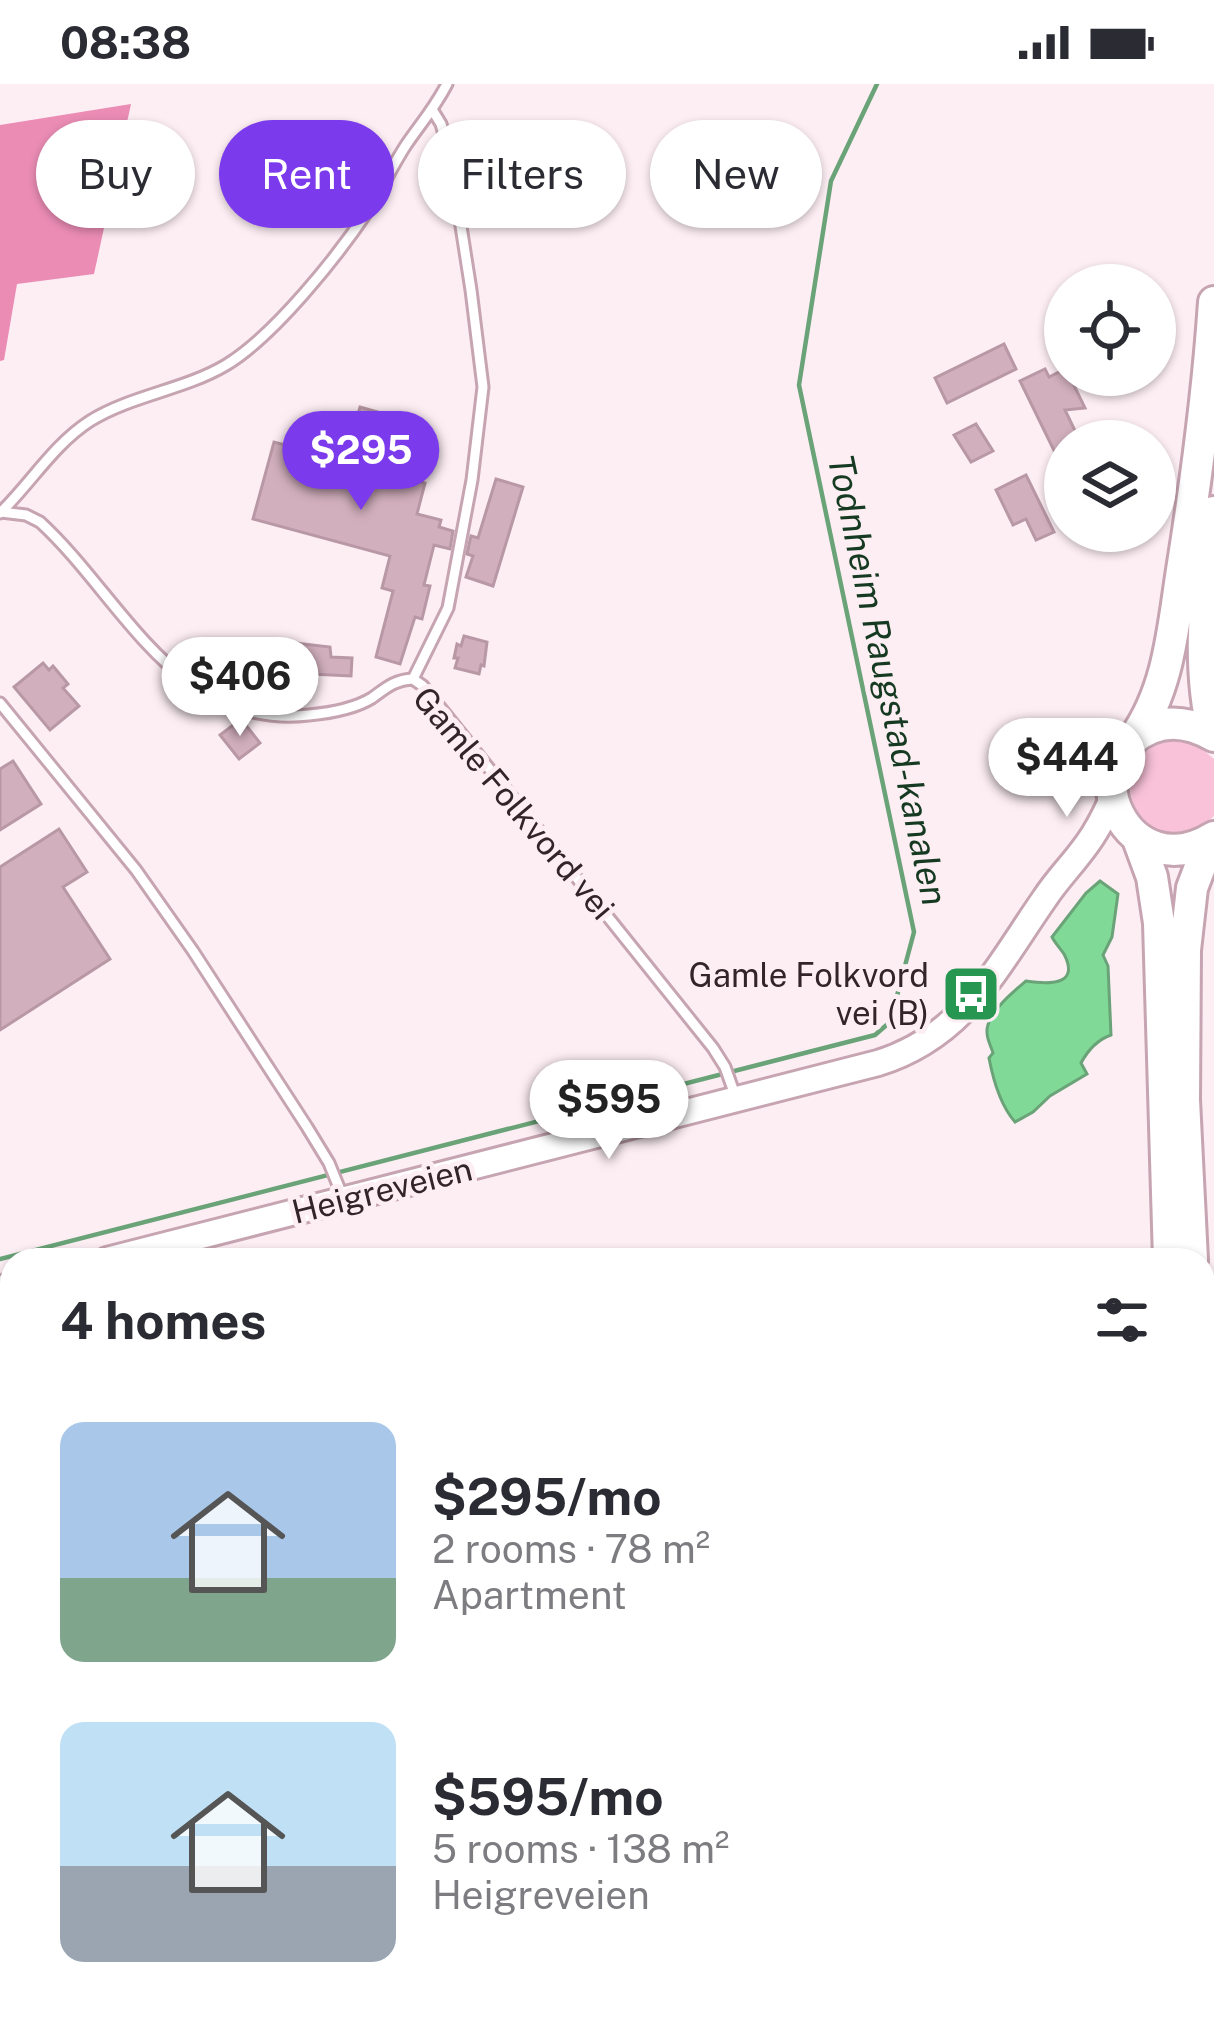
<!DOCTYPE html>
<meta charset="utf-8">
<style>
:root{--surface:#fff;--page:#f2f2f3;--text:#2b2b33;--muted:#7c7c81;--accent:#7c3aed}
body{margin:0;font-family:"Public Sans",sans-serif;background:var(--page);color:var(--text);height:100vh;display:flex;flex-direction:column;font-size:45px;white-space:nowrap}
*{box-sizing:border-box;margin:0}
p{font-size:39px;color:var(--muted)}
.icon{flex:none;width:66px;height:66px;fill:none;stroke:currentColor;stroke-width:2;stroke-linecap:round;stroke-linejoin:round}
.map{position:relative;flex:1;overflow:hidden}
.panel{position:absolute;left:0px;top:1164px;width:1215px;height:771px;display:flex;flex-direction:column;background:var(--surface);border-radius:36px 36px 0 0;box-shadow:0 3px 9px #0004}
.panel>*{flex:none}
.top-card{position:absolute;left:36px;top:36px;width:1143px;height:108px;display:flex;gap:24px}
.tools{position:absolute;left:1044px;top:180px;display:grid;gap:24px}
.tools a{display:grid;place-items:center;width:132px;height:132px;border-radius:50%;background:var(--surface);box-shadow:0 3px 9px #0004;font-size:60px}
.price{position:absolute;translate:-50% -102px;padding:0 27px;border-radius:42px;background:#fff;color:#222;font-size:39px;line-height:78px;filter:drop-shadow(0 3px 6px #0008)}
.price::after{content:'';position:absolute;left:50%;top:72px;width:36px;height:27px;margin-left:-18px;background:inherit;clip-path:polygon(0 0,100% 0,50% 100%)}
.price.active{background:var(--accent);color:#fff}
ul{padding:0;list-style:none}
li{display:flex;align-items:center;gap:36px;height:300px;padding:0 60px}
li span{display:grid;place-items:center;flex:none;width:336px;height:240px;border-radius:24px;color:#555}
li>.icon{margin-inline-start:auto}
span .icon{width:144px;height:144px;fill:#fffc;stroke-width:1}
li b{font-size:51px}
h2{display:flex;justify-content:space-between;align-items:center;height:144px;padding:0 60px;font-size:51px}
.pill{padding:0 42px;border-radius:54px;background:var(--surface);box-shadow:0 3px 9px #0004;font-size:42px;line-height:108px}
.pill.active{background:var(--accent);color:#fff}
.status{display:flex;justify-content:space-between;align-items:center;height:84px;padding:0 60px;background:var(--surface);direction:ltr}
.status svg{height:33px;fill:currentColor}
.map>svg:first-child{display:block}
</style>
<div class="status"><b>08:38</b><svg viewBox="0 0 49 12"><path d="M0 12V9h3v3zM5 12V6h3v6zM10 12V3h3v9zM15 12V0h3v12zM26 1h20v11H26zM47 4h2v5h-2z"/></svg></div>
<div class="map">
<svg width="1214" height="1934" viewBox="0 0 1214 1934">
<rect width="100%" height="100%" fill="#fdeef4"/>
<path fill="#f9c2d8" d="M1182,656L1196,660L1214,675V732C1142,801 1084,660 1182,656Z"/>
<path fill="#eb8cb5" d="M131,20L94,190L17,200L4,276L0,277V41Z"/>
<path fill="#81d998" stroke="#69a377" stroke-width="3" d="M1100,797L1118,810L1112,853L1103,871L1108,882L1111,951C1097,956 1088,966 1081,979L1087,990L1050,1012L1033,1028L1015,1038C1001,1022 993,995 989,974L993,969C991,962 987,956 987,948C986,930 1013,908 1026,897C1046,900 1081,903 1064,870C1060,864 1055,859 1052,853L1086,809Z"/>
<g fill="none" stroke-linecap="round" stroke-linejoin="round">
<path stroke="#69a377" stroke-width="4.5" d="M0,1175L875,951L890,938L914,848L799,301L831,97L877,0"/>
</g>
<path fill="#d2afbd" stroke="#b998a5" stroke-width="3" d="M1004,260L1016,285L947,319L935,294Z
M1045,285L1049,293L1065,285V291H1069L1085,324L1065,326L1080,357H1065V389L1020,297Z
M360,323L409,337L394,391L425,399L417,430L441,436L439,443L453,447L450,465L434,461L424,501L430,502L422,535L415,533L400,580L376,573L393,507L382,504L390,472L253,435L274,358L345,377Z
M976,340L993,367L971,378L954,351Z
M1026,391L1054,448L1036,456L1026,435L1013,441L996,406Z
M496,395L523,403L493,502L466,493L473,472L467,470L471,452L478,454Z
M464,552L487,558L484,582L481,581L479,590L455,584L458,574H454L457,560L461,562Z
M287,558L330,563L331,573L352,574L351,592L290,589L291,577L279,576L280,563L287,564Z
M43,579L49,586L53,582L68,600L63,604L79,622L50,646L14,603Z
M241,635L260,659L239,675L220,651Z
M13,677L41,720L0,746V685Z
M59,745L87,788L63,803L110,875L0,946V783Z"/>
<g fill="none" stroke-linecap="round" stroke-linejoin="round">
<defs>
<path id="service" d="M1,428L26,431L40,438C122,513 175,646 309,631C330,629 354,625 372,614C386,604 394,596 413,595
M0,429C31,399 53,361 90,337C132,311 184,306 226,281C274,252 338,172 369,125C382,104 393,81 406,61C421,39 434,25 447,0
M413,595L448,524L472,396L483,303L471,206L450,72L441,40L433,27
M413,595L423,602L713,964L725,983L735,1011
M0,619L136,786L193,867L307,1043L329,1079L342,1111
M88,1934L115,1923"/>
<path id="secondary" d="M107,1176L878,979C965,952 996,884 1045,814C1060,791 1081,772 1095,748C1102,737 1107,726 1112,715
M0,1205L12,1201"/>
<path id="trunk" d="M1214,652C1195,641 1173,635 1151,644C1068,679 1129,806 1214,753
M1214,652C1195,579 1207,502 1214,428
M1134,654C1169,605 1173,544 1182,486C1196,398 1208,308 1214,218
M1138,755L1152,793L1159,839L1169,1176
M1192,1176L1184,1016L1185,866L1192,804L1203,775L1214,755
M1203,1280L1214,1384
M1203,1464L1214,1522"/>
</defs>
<use href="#service" stroke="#c6a4b1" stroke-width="15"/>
<use href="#secondary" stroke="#c6a4b1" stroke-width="30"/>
<use href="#trunk" stroke="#c6a4b1" stroke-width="36"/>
<use href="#service" stroke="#fff" stroke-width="9"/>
<use href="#secondary" stroke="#fff" stroke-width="24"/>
<use href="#trunk" stroke="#fff" stroke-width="30"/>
</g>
<defs>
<symbol id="bus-square" viewBox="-11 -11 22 22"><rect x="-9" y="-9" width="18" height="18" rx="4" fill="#269650" stroke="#fdeef4"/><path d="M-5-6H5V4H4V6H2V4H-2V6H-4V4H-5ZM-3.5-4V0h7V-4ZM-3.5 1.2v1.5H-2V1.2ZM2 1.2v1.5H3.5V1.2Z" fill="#fff"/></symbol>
</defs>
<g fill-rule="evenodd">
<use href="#bus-square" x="938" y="877" width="66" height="66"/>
</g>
<g text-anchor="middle" stroke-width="10" stroke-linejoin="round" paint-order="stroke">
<g font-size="33" fill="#32252a" stroke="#fdeef4">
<text transform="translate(514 719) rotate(50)" y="12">Gamle Folkvord vei</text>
<text transform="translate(382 1106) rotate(-14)" y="12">Heigreveien</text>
</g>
<g font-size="33" fill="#32252a" stroke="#fdeef4" text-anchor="end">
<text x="929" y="903">Gamle Folkvord<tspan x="929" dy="38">vei (B)</tspan></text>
</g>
<g font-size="36" font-style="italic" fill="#153a21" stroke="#fdeef4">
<text transform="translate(888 596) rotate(78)" y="13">Todnheim Raugstad-kanalen</text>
</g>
</g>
</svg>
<div class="tools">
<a><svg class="icon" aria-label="locate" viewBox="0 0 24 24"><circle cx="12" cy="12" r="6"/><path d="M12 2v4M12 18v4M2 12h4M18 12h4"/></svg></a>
<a><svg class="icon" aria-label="layers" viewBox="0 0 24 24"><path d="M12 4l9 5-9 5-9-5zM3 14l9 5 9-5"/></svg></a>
</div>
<b class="price active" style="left:361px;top:429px">$295</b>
<b class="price" style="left:240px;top:655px">$406</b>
<b class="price" style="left:1067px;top:736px">$444</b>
<b class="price" style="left:609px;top:1078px">$595</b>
<div class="top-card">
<a class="pill">Buy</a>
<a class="pill active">Rent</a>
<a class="pill">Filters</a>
<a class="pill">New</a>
</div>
<section class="panel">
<h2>4 homes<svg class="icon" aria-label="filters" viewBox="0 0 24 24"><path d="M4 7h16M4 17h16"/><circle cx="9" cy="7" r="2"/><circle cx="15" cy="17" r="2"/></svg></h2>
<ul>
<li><span style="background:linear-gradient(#a9c7e8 65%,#7fa58c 0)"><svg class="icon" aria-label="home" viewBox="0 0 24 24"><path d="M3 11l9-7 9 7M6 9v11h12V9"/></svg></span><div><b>$295/mo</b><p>2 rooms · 78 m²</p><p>Apartment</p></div></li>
<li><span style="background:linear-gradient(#bfe0f5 60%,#9aa5b1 0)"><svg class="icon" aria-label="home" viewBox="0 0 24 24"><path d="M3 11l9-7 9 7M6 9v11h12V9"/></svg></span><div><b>$595/mo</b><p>5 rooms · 138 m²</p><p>Heigreveien</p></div></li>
</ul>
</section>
</div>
